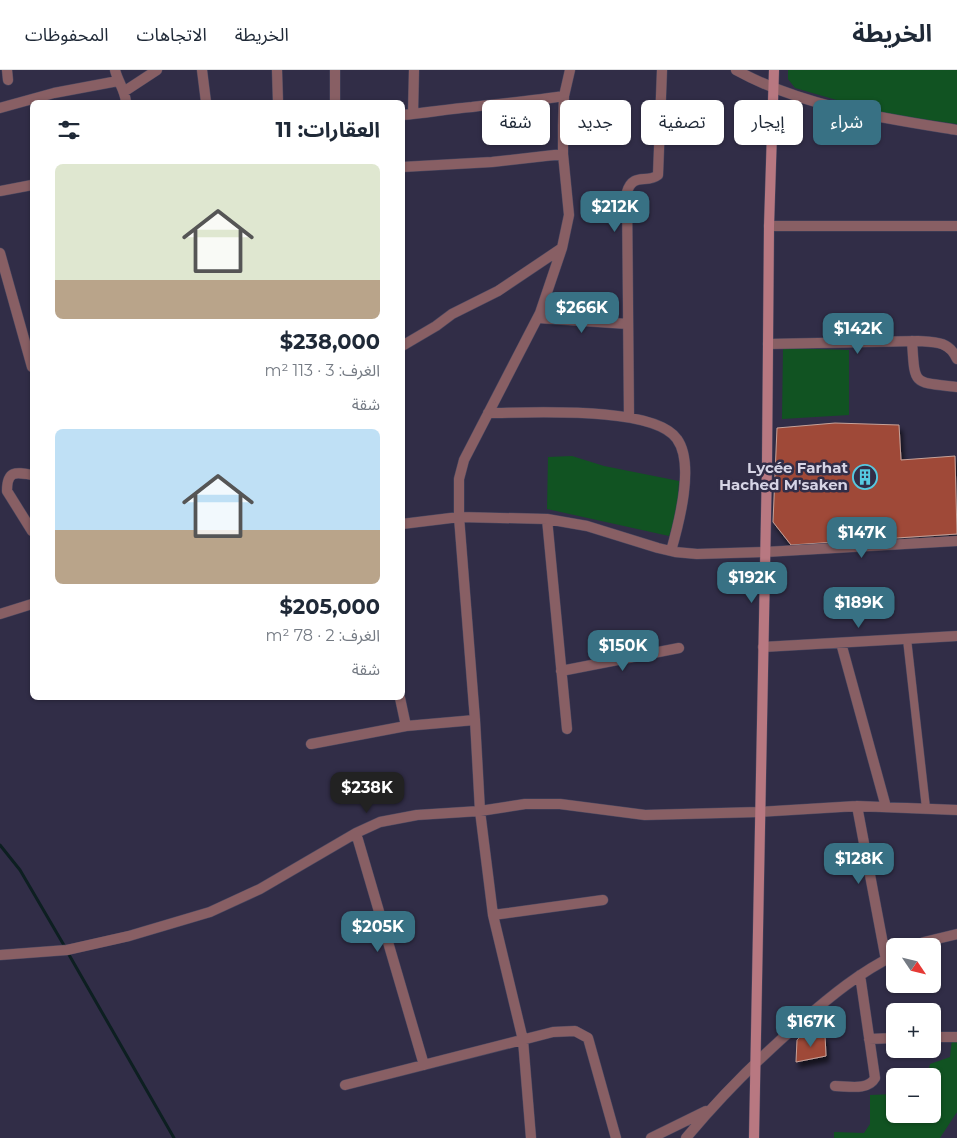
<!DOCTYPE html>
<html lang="ar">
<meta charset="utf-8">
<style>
:root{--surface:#fff;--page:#f6f6f7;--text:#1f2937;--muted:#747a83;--line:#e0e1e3;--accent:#387184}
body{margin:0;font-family:Montserrat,"Noto Sans Arabic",sans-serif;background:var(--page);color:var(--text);direction:rtl;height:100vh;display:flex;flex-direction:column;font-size:19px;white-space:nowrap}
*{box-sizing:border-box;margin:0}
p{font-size:16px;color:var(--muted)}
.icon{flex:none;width:28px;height:28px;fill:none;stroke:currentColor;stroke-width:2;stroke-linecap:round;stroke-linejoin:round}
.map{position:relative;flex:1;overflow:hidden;direction:ltr}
.sheet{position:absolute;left:30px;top:30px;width:375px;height:600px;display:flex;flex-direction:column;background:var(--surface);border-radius:8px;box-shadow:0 1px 4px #0004;direction:rtl}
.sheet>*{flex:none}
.banner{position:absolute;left:420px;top:30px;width:461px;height:45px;direction:rtl;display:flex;gap:10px}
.needle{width:32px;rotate:125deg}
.fabs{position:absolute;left:886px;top:868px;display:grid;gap:10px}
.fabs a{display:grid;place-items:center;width:55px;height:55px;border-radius:8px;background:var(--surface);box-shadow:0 1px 4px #0004;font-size:25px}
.price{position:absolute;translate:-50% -42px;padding:0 11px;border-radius:10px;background:var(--accent);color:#fff;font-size:16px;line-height:32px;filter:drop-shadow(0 1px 2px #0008)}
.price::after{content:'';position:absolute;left:50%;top:30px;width:15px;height:11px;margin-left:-8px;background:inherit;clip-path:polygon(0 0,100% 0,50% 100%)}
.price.active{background:#222;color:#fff}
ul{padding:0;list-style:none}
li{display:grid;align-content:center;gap:10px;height:265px;padding:0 25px}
li span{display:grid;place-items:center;height:155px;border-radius:8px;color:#555}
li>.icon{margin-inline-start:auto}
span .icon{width:90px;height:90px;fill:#fffc;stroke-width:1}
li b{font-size:21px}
h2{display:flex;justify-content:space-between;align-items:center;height:60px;padding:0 25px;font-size:21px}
.chip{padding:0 18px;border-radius:8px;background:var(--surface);box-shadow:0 1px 4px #0004;font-size:18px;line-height:45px}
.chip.active{background:var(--accent);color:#fff}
header{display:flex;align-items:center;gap:30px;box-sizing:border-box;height:70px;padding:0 25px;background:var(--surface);border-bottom:1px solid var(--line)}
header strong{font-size:24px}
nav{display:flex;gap:28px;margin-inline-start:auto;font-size:18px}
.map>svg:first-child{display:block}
</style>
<header>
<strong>الخريطة</strong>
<nav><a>الخريطة</a><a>الاتجاهات</a><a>المحفوظات</a></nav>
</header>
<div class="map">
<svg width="957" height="1068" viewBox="0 0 957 1068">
<defs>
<filter id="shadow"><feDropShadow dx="3" dy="5.5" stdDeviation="2.5" flood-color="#0009"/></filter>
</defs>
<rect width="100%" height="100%" fill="#312d47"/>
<path fill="#115322" d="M788,0H957V54L885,44L795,18L788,9Z
M783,278L849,280V345L782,349Z
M572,386L604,396L679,411L677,443L669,466L547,439L548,387Z
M952,969L957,970V1042L940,1068H834V1062L864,1063L870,1054V1025L895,1024V1044H932V1006H927L930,994L950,987Z"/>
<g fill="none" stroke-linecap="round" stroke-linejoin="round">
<path stroke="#0d1f21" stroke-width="3" d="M0,775L20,800L65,877
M68,883L174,1068"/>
</g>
<path fill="#9f4937" stroke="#c6a199" filter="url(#shadow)" d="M835,353L899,355L901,390L955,386L957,464L791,475L773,452L777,358Z
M808,965L812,967L825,965L826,986L796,992L797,970L801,966Z"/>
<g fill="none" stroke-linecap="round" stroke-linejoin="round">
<defs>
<path id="pedestrian" d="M907,569L926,738"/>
<path id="minor" d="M7,0L8,10
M115,0C118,12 125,20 126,32
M202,0L206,32
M277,0L278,32
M335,0V32
M736,0C803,37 882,48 957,60
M125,21L157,0
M0,38L54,23L118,11
M413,44L414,0
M402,45C426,43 448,39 472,37C503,33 533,31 564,26
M402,97L492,92L563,84
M0,121L32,115
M769,156H957
M0,183L32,297
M538,248L628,254
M912,271C915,316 912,312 957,317
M768,274L918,271C935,272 949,271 957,289
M402,276L436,256L452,244L498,221L562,178
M488,343C528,343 654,335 677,369C695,394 679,453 671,481
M629,347L627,122C633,102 647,114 658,105L662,0
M32,405C16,402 7,400 7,421L32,461
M547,449L567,659
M402,454L459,447L547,449L587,456L658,478L675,482L697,484L765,482L957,471
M0,544L32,534
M841,573L886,737
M763,577L957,566
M561,601L679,578
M400,628L406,656
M311,674L406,656L475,650
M857,736L886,890
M356,763L424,995
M493,845L603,830
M915,876L924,872L957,864
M0,885L67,880L129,866L210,842L260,819L356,763L380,752L417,745L480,741L525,734H560L645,745L759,742L857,736L957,740
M932,967H957
M869,969L895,968
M345,1015L553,962L575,961L588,968L616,1068
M835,1016C848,1016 868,1021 875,1008L860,905
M531,1068L523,970L493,845L480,741L475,650L459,447V409L464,390L540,243L562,178L569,145L563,84V56L564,26L570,0
M651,1068L706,1041
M686,1068C721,1026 760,987 802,951C831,926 860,902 895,885"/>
<path id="secondary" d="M754,1068L767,394L769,156L774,0"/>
</defs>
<use href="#pedestrian" stroke="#4b4860" stroke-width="9"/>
<use href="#minor" stroke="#4b4860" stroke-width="11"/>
<use href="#secondary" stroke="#4b4860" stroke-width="11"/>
<use href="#pedestrian" stroke="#885f64" stroke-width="8"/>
<use href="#minor" stroke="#885f64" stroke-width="10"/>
<use href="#secondary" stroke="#b87881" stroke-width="10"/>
</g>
<defs>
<symbol id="building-ring" viewBox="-11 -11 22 22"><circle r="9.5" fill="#312d47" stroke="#56c9e1" stroke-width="1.5"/><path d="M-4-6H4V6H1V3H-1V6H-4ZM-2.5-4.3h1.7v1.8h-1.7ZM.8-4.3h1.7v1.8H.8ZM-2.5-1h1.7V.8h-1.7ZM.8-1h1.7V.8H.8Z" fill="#56c9e1"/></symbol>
</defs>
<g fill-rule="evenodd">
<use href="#building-ring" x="851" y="393" width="28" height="28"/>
</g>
<g text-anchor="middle" stroke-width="5" stroke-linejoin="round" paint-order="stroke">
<g font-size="15" font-weight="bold" fill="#d6d4e5" stroke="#312d47" text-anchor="end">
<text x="848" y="403">Lycée Farhat<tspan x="848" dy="17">Hached M'saken</tspan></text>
</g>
</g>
</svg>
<div class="fabs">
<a><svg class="needle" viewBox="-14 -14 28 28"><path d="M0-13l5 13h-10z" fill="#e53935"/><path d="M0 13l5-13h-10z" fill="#747a83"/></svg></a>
<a>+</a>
<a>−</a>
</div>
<b class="price" style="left:615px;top:163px">$212K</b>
<b class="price" style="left:582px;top:264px">$266K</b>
<b class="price" style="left:858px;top:285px">$142K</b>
<b class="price" style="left:862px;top:489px">$147K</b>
<b class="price" style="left:752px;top:534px">$192K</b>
<b class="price" style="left:859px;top:559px">$189K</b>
<b class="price" style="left:623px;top:602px">$150K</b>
<b class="price active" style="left:367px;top:744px">$238K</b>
<b class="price" style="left:859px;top:815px">$128K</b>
<b class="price" style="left:378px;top:883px">$205K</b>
<b class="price" style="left:811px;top:978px">$167K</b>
<div class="banner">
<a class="chip active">شراء</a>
<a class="chip">إيجار</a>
<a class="chip">تصفية</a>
<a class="chip">جديد</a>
<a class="chip">شقة</a>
</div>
<section class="sheet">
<h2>العقارات: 11<svg class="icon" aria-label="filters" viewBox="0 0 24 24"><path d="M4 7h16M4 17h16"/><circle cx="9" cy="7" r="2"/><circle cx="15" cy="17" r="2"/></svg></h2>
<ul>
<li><span style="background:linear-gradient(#dfe7d0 75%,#b9a48a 0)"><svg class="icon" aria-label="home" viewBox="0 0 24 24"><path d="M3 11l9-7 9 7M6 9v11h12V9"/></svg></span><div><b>$238,000</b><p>الغرف: 3 · 113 m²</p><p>شقة</p></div></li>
<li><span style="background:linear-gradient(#bfe0f5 65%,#b9a48a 0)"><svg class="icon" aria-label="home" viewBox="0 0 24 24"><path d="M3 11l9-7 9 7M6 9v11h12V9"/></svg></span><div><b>$205,000</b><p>الغرف: 2 · 78 m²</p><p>شقة</p></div></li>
</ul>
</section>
</div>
